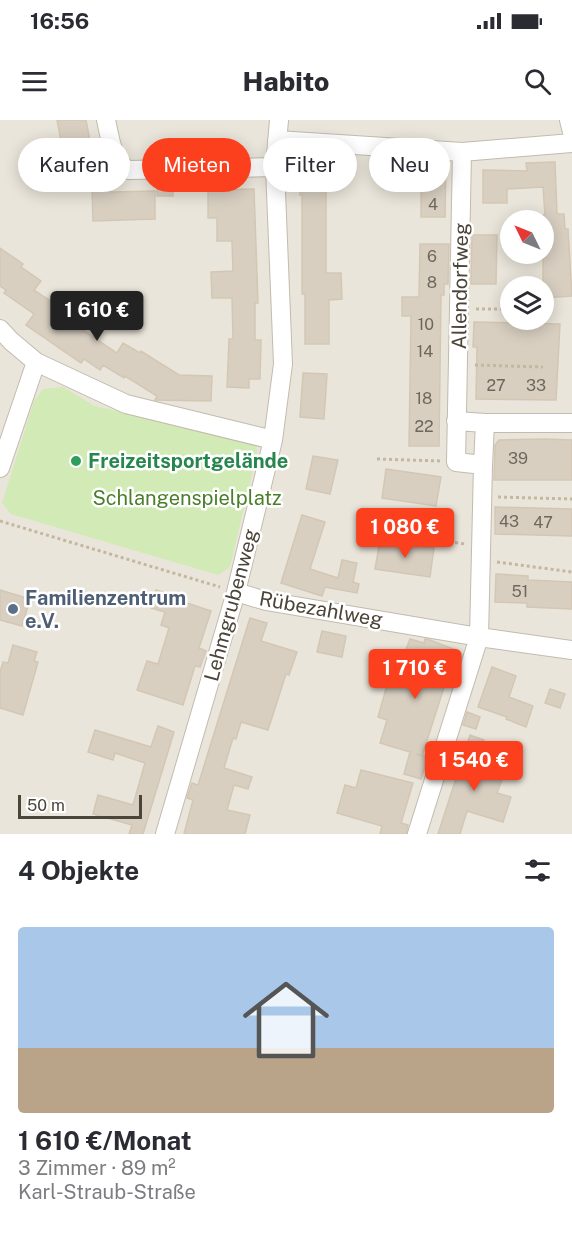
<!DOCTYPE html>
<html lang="de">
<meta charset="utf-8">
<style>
:root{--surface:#fff;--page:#f2f2f3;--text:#2b2b33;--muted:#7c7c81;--line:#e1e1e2;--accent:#fc3f1d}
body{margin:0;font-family:"Public Sans",sans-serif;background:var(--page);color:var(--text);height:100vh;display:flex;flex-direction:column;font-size:22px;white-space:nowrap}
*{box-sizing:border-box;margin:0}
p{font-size:20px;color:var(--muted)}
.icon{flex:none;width:33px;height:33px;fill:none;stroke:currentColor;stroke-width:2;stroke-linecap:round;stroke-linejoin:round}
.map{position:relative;height:714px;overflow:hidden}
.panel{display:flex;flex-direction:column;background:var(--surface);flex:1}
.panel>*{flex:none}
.hud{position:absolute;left:18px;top:18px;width:537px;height:54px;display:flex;gap:12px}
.needle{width:39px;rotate:313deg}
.fabs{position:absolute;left:500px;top:90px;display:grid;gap:12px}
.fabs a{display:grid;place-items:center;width:54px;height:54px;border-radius:50%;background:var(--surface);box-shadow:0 3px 15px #0003;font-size:30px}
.scale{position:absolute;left:18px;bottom:15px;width:124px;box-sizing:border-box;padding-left:6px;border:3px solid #4b4439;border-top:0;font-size:16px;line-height:21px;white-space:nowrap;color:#4b4439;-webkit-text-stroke:4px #fff;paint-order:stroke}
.price{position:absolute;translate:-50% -51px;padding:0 14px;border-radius:6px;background:var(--accent);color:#fff;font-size:20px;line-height:39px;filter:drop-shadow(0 2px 3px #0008)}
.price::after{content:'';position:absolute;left:50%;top:36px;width:18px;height:14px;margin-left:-9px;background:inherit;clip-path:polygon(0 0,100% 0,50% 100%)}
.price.selected{background:#222;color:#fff}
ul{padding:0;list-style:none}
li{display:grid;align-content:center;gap:12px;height:318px;padding:0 18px}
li+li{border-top:2px solid var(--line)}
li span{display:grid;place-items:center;height:186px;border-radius:6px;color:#555}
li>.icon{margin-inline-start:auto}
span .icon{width:108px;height:108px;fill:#fffc;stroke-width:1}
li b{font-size:26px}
h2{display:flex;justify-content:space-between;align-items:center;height:72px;padding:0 18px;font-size:26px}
.tag{padding:0 21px;border-radius:27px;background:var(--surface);box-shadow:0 3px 15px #0003;font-size:21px;line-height:54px}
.tag.selected{background:var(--accent);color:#fff}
.status{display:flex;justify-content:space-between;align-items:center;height:42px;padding:0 30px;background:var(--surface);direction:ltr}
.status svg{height:16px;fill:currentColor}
header{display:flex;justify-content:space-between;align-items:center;height:78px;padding:0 18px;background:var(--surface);font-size:27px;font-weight:800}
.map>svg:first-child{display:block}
</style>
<div class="status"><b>16:56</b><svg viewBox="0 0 49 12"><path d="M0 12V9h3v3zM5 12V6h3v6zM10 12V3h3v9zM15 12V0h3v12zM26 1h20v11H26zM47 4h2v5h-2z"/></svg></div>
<header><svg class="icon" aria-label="menu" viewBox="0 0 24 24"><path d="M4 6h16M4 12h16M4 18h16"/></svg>Habito<svg class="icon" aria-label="search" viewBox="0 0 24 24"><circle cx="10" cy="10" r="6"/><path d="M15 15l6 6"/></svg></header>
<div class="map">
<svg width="572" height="714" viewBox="0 0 572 714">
<rect width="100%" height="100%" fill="#f6f3ec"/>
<path fill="#eae5da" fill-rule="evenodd" d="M0,0H572V714H0ZM510,100H543V134H510ZM510,166H543V200H510Z"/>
<path fill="#d2eab5" d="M63,267L95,286L256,323L257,333L230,447L218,455L11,394L2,383L34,281L43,269Z"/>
<path fill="#d8cfc1" stroke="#d3c7b4" stroke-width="1.5" d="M57,0H86L93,36L65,41Z
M102,40L110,72L155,71V99L93,101L92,70L86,44Z
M301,40L328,41L326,75V153H341L342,179L329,180V224H305V174H302V75H300Z
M404,41L446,42L445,97H421V64H404Z
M555,42L557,94H564L565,109H568L572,176L543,178V95H545L543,67L507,69V83H483V50L527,51L526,43Z
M173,60V76H157V61Z
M254,69L258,183H255V220H261L260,259H249V268L227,267L229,219H233L232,178H212L211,152L233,151L232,121H217V98H208V70Z
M472,115H497L496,164H471Z
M420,124H449L448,164H444V175H441L439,326H409L411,196H402V177H419Z
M0,128L23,144L21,147L41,161L34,170L55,184L52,189L117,233L123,223L140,233L141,231L179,255L212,256L211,281L155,280L157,276L125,256L124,258L103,245L100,250L84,239L81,243L26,205L34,194L4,173L6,170L0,166Z
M474,202L560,204L556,280L476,279L477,227H473Z
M303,253L327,254L324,299L300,297Z
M545,319L572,320V360H494L495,325L499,320Z
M313,336L338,340L330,374L306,369Z
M386,349L441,357L436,386L382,378Z
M495,387L572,389V416L495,414Z
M302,395L325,402L310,449L338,458L342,440L357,443L353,462L359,464L357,473L325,467L322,476L281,463Z
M380,420L434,428L430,457L375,449Z
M496,454L528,456V460L572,462V489L527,487V483L495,482Z
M0,470L30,479L22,506L0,500Z
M156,470L185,479L184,482L211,491L199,528L206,531L200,547L195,546L183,585L137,570L147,541L158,544L169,508L161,505L165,492L151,488Z
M250,498L267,503L261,521L297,532L289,555L286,554L268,610L241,602L236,619L233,618L224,648L252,657L248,669L234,665L227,690L250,695L245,714H184L193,680L187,678L192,663L198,665Z
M322,511L346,516L342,537L317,532Z
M410,519L424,523L425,519L430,520L456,530L422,636L416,634L428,637L421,659L404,654L410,632L380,623L387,600L378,597L393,544L400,546Z
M13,525L37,532L34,541L38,542L23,595L0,588V552L3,542L8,543Z
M492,547L516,556L509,577L533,586L526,607L506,599L507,597L478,587Z
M550,569L565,574L560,588L545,583Z
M467,592L480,597L476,609L463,605Z
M158,606L174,612L143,714H129L132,705L93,694L98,675L133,685L145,643L115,633L113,640L88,632L95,610L151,627Z
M470,615L484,620L476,645L504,654L497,673L511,677L503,702L467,691L460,714H438Z
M361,650L413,663L401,703L408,705L406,714H380L382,706L337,693L345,665L356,668Z"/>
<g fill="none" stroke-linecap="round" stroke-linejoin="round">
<defs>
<path id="street" d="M106,0C110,17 112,41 128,50L275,47
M569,0L572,12
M277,20L462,32L572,23
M0,209L11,221L36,242L126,284L273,320
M456,301L485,303L483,345L456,342L462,32
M485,303H572
M0,348L36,242
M236,472L266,481L479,517L572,530
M165,714L236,472L273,320L283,244L275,47L279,0
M417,714L479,517L483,345"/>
</defs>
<use href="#street" stroke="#c2bbae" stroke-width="20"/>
<path stroke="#c4b79f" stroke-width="3" stroke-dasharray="3 3" stroke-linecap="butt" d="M476,189H510
M543,190H552
M475,245L543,247
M377,339L441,341
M498,377L572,379
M0,401L220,467
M378,411L465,424
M497,442L572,452"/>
<use href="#street" stroke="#fff" stroke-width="18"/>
</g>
<circle fill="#2e9e5b" stroke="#fff" stroke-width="2" cx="76" cy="341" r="6"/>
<circle fill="#5c6f8a" stroke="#fff" stroke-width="2" cx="13" cy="489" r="6"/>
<g text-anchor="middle" stroke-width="5" stroke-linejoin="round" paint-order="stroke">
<g font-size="16" fill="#6e675b">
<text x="433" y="90">4</text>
<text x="432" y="142">6</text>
<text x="432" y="168">8</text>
<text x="426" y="210">10</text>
<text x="425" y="237">14</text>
<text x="496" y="271">27</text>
<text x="536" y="271">33</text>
<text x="424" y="284">18</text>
<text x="424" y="312">22</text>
<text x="518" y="344">39</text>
<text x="509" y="407">43</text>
<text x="543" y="408">47</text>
<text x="520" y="477">51</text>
</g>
<g font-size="20" fill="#4b4439" stroke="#fff">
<text transform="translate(460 166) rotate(-89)" y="7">Allendorfweg</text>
<text transform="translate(231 485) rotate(-75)" y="7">Lehmgrubenweg</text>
<text transform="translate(321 489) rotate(10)" y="7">Rübezahlweg</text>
</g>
<g font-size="20" font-weight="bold" fill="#27864d" stroke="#fff" text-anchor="start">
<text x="88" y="348">Freizeitsportgelände</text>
</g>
<g font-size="20" fill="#4a7f2a" stroke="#fff">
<text x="187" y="385">Schlangenspielplatz</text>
</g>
<g font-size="20" font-weight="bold" fill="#4e5e75" stroke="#fff" text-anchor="start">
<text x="25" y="485">Familienzentrum<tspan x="25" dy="23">e.V.</tspan></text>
</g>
</g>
</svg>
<div class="fabs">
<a><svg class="needle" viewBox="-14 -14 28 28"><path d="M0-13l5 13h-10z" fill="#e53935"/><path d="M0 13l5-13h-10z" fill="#7c7c81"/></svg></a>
<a><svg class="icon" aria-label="layers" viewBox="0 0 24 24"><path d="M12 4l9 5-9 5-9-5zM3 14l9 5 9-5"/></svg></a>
</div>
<div class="scale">50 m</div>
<b class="price selected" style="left:97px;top:222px">1 610 €</b>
<b class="price" style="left:405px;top:439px">1 080 €</b>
<b class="price" style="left:415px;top:580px">1 710 €</b>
<b class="price" style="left:474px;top:672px">1 540 €</b>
<div class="hud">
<a class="tag">Kaufen</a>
<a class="tag selected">Mieten</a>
<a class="tag">Filter</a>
<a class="tag">Neu</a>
</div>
</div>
<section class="panel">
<h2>4 Objekte<svg class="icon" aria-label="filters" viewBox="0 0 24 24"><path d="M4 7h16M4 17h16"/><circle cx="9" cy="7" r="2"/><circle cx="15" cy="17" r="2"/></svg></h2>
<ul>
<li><span style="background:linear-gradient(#a9c7e8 65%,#b9a48a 0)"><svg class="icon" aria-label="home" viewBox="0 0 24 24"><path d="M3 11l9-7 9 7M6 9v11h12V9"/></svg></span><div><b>1 610 €/Monat</b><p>3 Zimmer · 89 m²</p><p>Karl-Straub-Straße</p></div></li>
</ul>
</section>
